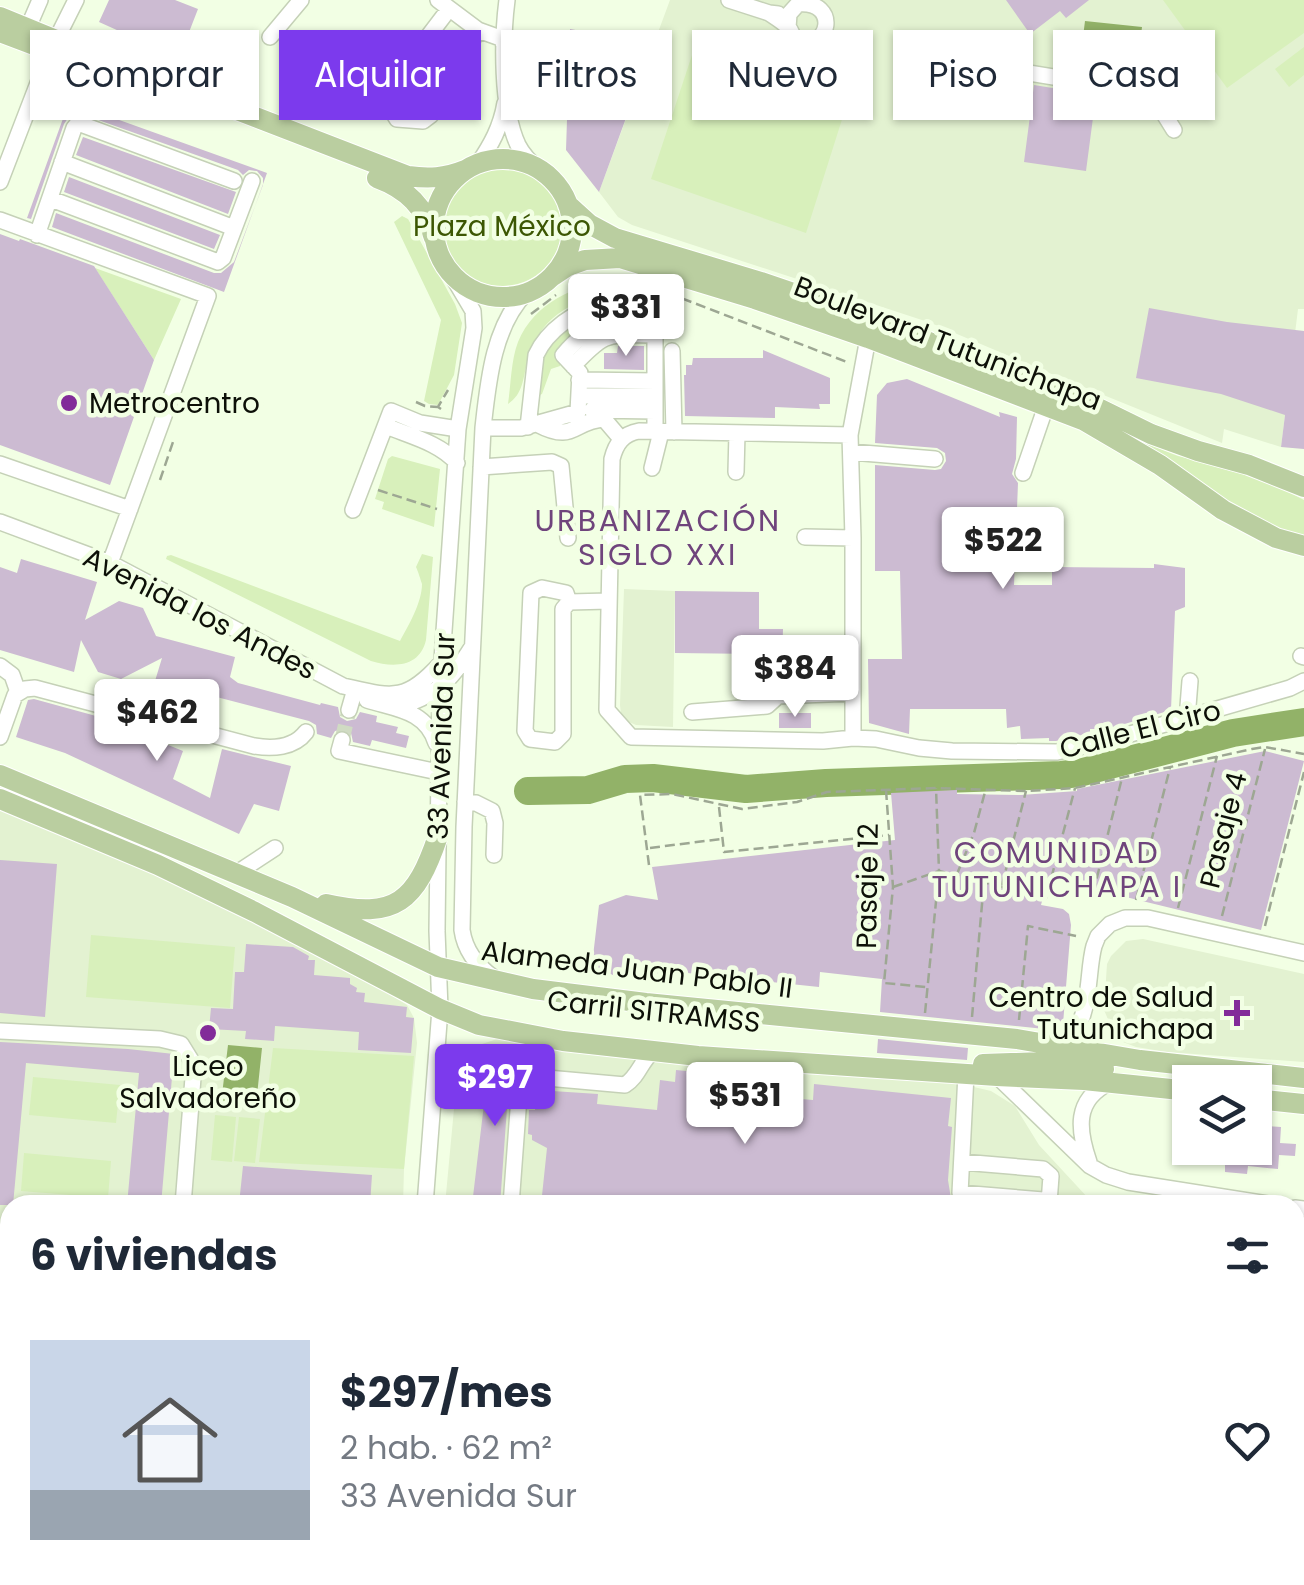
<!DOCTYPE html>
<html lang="es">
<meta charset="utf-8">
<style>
:root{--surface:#fff;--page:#f2f2f3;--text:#1f2937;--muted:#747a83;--accent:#7c3aed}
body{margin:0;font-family:Poppins,sans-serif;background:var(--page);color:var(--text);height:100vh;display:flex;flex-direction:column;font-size:38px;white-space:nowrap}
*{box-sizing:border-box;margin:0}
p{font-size:32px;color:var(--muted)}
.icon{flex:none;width:55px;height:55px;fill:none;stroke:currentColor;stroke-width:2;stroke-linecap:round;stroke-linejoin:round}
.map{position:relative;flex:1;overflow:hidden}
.drawer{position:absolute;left:0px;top:1195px;width:1305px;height:390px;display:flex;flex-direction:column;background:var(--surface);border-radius:30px 30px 0 0;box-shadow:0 2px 8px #0004}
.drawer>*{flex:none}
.top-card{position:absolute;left:30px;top:30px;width:1245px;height:90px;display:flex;gap:20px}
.fabs{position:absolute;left:1172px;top:1065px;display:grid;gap:20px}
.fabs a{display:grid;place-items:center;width:100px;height:100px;border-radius:0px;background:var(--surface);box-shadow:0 2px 8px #0004;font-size:50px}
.price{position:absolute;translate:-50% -85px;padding:0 22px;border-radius:10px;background:#fff;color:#222;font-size:32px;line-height:65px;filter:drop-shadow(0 2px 5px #0008)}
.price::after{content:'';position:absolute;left:50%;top:60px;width:30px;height:22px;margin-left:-15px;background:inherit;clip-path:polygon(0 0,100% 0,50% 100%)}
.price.on{background:var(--accent);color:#fff}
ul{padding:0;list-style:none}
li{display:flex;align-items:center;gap:30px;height:250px;padding:0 30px}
li span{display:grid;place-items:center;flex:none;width:280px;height:200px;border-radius:0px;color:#555}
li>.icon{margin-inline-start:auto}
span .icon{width:120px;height:120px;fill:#fffc;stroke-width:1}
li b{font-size:42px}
h2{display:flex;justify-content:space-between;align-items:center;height:120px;padding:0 30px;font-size:42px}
.chip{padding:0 35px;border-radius:0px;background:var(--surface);box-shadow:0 2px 8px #0004;font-size:35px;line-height:90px}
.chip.on{background:var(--accent);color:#fff}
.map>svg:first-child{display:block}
</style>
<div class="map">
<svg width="1304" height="1585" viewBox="0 0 1304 1585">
<rect width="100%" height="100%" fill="#f2ffe4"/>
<path fill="#e3f2d1" d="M670,0H1304V309H1298L1281,447L1224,429L1222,443L1054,375L931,323L632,225L618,217L599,192Z
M624,589L675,591L673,727L636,725L627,721L621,714L620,705Z
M0,805L133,860L341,964L407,1005L414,1018L417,1043L404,1169L403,1205H10V1252L0,1251Z
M1143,939L1304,974V1062L1167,1052L1136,1047L1123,1042L1113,1031L1104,1010L1107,964L1111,956L1126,941Z
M500,1038L961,1084L991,1091L1015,1106L1039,1145L1089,1199L1103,1205H445L457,1077L463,1062L479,1045Z
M1295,1404L1304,1405V1585H415L416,1575H1295Z"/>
<path fill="#d8f0bb" d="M1163,0H1304V33L1227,88Z
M697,40L851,91L806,233L651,179Z
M1304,47V75L1289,87L1275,69Z
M442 226a60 60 0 1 1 120 0a60 60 0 1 1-120 0Z
M402,216L408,219L455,304L462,323L454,375L438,405L429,404L424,401L441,320L394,222Z
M95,268L181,299L154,360Z
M613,280L625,281L633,284L637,297C629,297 621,295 613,295C572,297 536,321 527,363C523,379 523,394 508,404C511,384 511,360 518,342C534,303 575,285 613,280Z
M604,312L603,319L561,352L560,366L551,369L542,394L537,396C538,386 537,372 540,363C549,335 577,319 604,312Z
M1116,432L1178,456L1243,472L1267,481L1304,500V538L1268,526Z
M392,456L440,469L434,527L382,509L384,502L375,499L388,459Z
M422,554L433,557L426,640C420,667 394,668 371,661L166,559L167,556L171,555L400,641C408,626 422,603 422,584C421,581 418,571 416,567Z
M91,935L235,947L230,1008L86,997Z
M273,1048L414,1056L404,1169L259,1162Z
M33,1077L120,1085L116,1123L29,1115Z
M215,1115L236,1117L232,1162L211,1160Z
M239,1117L260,1119L255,1163L234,1161Z
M24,1153L111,1161L108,1198L21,1191Z"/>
<path fill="#92b268" d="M1085,21L1142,27L1139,52L1082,45Z
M228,1045L262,1048L256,1105L221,1103Z"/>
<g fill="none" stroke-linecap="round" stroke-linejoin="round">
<path stroke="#92b268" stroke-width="28" d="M528,791L588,790L625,779L653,778L746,789L826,783L1061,775L1079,773L1233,733L1304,722"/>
</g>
<path fill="#ccbbd2" d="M109,0H175L198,9L179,58L99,22Z
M1006,0H1089L1066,18L1060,11L1030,34Z
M570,29L630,40L629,52L649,55L599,192L566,150Z
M1034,85L1096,95L1086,171L1024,162Z
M69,102L267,173L224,292L52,227L56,213L214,273H221L234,262L263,185V178L257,171L249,170L243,175L238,170L76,112L70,115L64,124L31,219L27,218Z
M83,137L236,192L228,214L76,155Z
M69,177L220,235L214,249L64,192Z
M0,234L19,241L20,239L94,266L154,360L110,485L0,445Z
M1149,308L1227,322L1304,331V449L1281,447L1285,415L1221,394L1136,378Z
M644,346V370L604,369V353H617L618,346Z
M763,350L830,378V404H819L820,409L775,407V418L685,416L684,375H686V365H692L693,358H763Z
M907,379L1000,417L999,412L1017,417L1016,459L1012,474L1018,483L1014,585H1052V567L1154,568V564L1185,568V607L1175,611L1171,710L1108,729H1090V733L1056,741H1049V738L1021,739L1020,726L1007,728L1006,709H910L909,734L869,723L868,659H902L900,571H875V465L935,470L941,469L946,461L945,453L937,448L875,443L877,395L887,383Z
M21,559L97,582L85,620L119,601L143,608L156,636L235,657L230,677L238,683L320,705L321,703L338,707L340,717L347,721L356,719L360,712L377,716L376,722L398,727L396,733L409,736L406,748L372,740L370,746L353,742L351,733L344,729L335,731L331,738L317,734L316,725L309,721L155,681L162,658L121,679L98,672L81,640L74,672L0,650V567L17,573Z
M675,591L759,592V629H783L782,661L758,660V654L675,653Z
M34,699L96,716L183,751L173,779L210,798L222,749L291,766L279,811L254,804L239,834L65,753L16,737L28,700Z
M779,713H811V728H779Z
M1265,751L1304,761L1261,930L1048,878L1041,905L1063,909L1069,914L1071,925L1063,1024L1054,1030L880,1012L882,979L820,972L819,987L669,971L638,977L615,976L592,965L599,905L626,895L658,900L652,867L895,840L891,793L957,790V794L1021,795L1077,791V789Z
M0,860L57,864L45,1017L0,1013Z
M246,944L293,947L309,956L308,960H315L314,975L350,978V984L357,988L356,992L365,993L364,1002L407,1007L406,1017L414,1018L411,1053L358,1050L359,1032L275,1026L274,1041L245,1039L246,1031L209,1029L211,1008L233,1009L235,972H244Z
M878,1039L968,1048L967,1060L877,1053Z
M0,1042L128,1049L174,1054L161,1205H127L139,1073L26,1063L13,1205H0Z
M505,1056H528L527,1069L514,1078L508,1094L500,1205H472L489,1062L498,1064V1059L505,1058Z
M676,1070L767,1079L766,1096L813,1100L814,1084L951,1098L948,1126L952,1127L948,1180L952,1205H541L547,1148L532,1140V1135L528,1134L529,1110H535L537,1090L598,1094L597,1104L657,1110L660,1080L675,1082Z
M1255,1125L1281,1127L1280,1143L1296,1144L1295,1156L1279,1155L1278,1169L1248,1166L1247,1174L1225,1172V1165L1200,1163L1201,1148H1255Z
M243,1166L372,1175L370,1205H337L270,1199L269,1205L239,1204Z"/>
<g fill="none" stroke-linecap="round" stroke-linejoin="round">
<path stroke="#d0dbc3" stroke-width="15" stroke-dasharray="15 8" stroke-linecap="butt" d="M342,740L349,710"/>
<defs>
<path id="minor" d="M438,0L478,30L503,39
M507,0C502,39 501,109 518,145C523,155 530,162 539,170
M729,0L769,13L778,14
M449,9L411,59L392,101V111L397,119L423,121L431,115L478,30
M769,13C775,17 783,22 788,27C794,34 789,34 798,39C829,54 841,0 798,4L789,14L788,28
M24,37L40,0
M270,37L301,0
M817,39L856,47
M503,43L529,42
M968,63L1151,93L1174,130
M62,162L234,228
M478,164C491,145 501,127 505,103
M0,182L50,52L76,0
M51,199L218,262L223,258L252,181
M0,220L208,296L110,563
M37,235L74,128L78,123L234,181
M672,351L674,432
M573,366C607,330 607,335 655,335
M579,380L655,381
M579,396H655
M592,410L655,411
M537,424C575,444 572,421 604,419L621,439
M386,426C410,436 440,443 457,463
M528,427L536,355C547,331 576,309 603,305C615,303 631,309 642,303C653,298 655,279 659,269
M483,428H521L578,412L580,373L563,355C592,321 609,320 651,321L655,322V431
M850,435L639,431C623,434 616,443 612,459L607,710L631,737L823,741L853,738V538L850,435L868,338
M851,452L935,459
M0,464L130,509
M481,467L552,462L561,466L568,538
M652,468L661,432
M736,472L737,433
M1023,473L1046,406
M353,510L391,411L420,423L458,429
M0,522L110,563L343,686C392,697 405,703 441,663
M805,537L853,538
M542,588L566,593L569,602L563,609V734L555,742L530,739L525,731L531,593Z
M569,602L609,601
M1301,656L1304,657
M0,666L12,675L18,692
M367,700C395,709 426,710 436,743
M396,708C436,696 451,681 472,647
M349,710L353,696
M692,712L767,706L778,696L853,693
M1187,719L1190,681
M0,737L15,695L25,689L35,688L254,746C272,749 294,748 306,732
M853,738L876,739L919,748L952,751L1057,752L1113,739L1290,688L1304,681
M342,740L339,751L438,772
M465,802L476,803L492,811L495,823L494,855
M237,873L275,848
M494,978C477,966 465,951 462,930L464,827L483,428C488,383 493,326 526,293
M0,1031L160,1039L181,1044L194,1065L183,1205
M1052,1043C1095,1036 1085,978 1094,946L1098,936L1110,924L1125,918H1148L1304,953
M966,1074L960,1193L1043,1200L1049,1205
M997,1076L1090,1166L1106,1175L1128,1182L1275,1205
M962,1162L1043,1169L1051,1176L1049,1203
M1089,1162C1078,1130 1074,1100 1109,1083
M425,1205L440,1009L437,931L440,689L458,429L474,328L473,311L451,274
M511,1205L519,1097L522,1085L536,1077L625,1085C639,1076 641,1061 653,1051
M1295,1208L1304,1209
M0,1270L10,1271
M1295,1360H1298L1304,1353
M1295,1381L1304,1382
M0,1514L10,1516
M730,1575L731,1585
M150,1585L151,1575
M389,1585L390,1575"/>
<path id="major" d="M0,17L56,40L408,176C429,179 445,178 465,170
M0,32L42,48
M434 228a69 69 0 1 1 138 0a69 69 0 1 1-138 0Z
M377,178C407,189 425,207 434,238
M568,205L589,224L615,238L761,282L875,321L1092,405L1151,434L1198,451L1249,465L1304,487
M553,276L568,266L585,260L620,258L755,299L868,338L1085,421L1160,465L1223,510L1276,538L1304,546
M0,775L292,897L438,967L533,989L646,1003L1017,1039L1140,1060L1304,1078
M0,799L158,865L255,912L440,1009L479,1025L563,1041L698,1056L997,1076L1084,1080L1190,1091
M326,904C396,920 416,901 438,836
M983,1064L1043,1062L1104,1069
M1255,1099L1304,1104"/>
</defs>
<use href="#minor" stroke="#c5d1b7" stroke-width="18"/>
<use href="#major" stroke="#fff" stroke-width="22"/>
<path stroke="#9da793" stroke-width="2.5" stroke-dasharray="10 5" stroke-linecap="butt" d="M572,287L587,280L602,279
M668,293L847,362
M531,314L556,295
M416,402L425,406L438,407
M441,409L438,407L448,390
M160,480L174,439
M378,490L437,509
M886,790L893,887L884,983L926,987
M719,807L724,852L889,835
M650,848L721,839
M649,865L640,795L672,794L742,809L797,802L827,792L936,788L1027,791L1075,788L1252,749L1265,747L1304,754
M957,874L974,833L985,792
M1002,885L1026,791
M893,887L939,871L1046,898L1075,788
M1093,893L1122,778
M1136,900L1170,768
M1178,908L1217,756
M1222,916L1265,749
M1265,926L1304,772
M925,1013L939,871L936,788
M972,1017L984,882
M1019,1020L1028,926L1076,936"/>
<use href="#minor" stroke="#fff" stroke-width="15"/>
<use href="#major" stroke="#bacea0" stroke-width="20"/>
</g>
<g fill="#822c99" stroke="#f2ffe4" stroke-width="4">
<circle cx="69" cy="403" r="10"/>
<path d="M1232 998h10v10h10v10h-10v10h-10v-10h-10v-10h10z"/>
<circle cx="208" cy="1033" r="10"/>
</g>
<g text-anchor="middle" stroke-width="9" stroke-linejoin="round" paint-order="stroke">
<g font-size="28" fill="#3c5703" stroke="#f2ffe4">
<text x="502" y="236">Plaza México</text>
</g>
<g font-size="28" fill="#0d1008" stroke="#f2ffe4">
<text transform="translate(948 343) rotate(21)" y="10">Boulevard Tutunichapa</text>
<text transform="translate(200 613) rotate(27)" y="10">Avenida los Andes</text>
<text transform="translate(1140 729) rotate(-14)" y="10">Calle El Ciro</text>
<text transform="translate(441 736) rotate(-88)" y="10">33 Avenida Sur</text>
<text transform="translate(1223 830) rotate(-76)" y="10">Pasaje 4</text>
<text transform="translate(867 886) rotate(-89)" y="10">Pasaje 12</text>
<text transform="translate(637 969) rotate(7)" y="10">Alameda Juan Pablo II</text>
<text transform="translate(654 1011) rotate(6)" y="10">Carril SITRAMSS</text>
</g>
<g font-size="28" fill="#0d1008" stroke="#f2ffe4" text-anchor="start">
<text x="89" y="413">Metrocentro</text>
<text x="1214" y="1007" text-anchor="end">Centro de Salud<tspan x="1214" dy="32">Tutunichapa</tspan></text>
<text x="208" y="1076" text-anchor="middle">Liceo<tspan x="208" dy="32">Salvadoreño</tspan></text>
</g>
<g font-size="30" letter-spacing="2.5" fill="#6f447c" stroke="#f2ffe4">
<text x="658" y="531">URBANIZACIÓN<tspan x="658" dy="34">SIGLO XXI</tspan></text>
<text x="1057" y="863">COMUNIDAD<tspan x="1057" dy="34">TUTUNICHAPA I</tspan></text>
</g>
</g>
</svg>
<div class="fabs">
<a><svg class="icon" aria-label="layers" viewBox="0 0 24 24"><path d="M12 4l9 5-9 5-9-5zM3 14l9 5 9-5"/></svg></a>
</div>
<b class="price" style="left:626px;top:359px">$331</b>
<b class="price" style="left:1003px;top:592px">$522</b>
<b class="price" style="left:795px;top:720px">$384</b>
<b class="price" style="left:157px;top:764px">$462</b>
<b class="price on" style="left:495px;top:1129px">$297</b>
<b class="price" style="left:745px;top:1147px">$531</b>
<div class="top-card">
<a class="chip">Comprar</a>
<a class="chip on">Alquilar</a>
<a class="chip">Filtros</a>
<a class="chip">Nuevo</a>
<a class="chip">Piso</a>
<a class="chip">Casa</a>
</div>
<section class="drawer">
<h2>6 viviendas<svg class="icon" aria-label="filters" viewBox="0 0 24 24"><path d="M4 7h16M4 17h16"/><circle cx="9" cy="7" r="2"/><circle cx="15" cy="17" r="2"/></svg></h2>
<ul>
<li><span style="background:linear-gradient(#c9d6e8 75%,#9aa5b1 0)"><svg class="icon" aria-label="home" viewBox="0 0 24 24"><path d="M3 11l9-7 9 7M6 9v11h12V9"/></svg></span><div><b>$297/mes</b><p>2 hab. · 62 m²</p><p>33 Avenida Sur</p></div><svg class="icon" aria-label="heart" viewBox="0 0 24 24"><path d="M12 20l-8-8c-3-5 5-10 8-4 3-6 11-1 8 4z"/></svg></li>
</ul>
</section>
</div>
